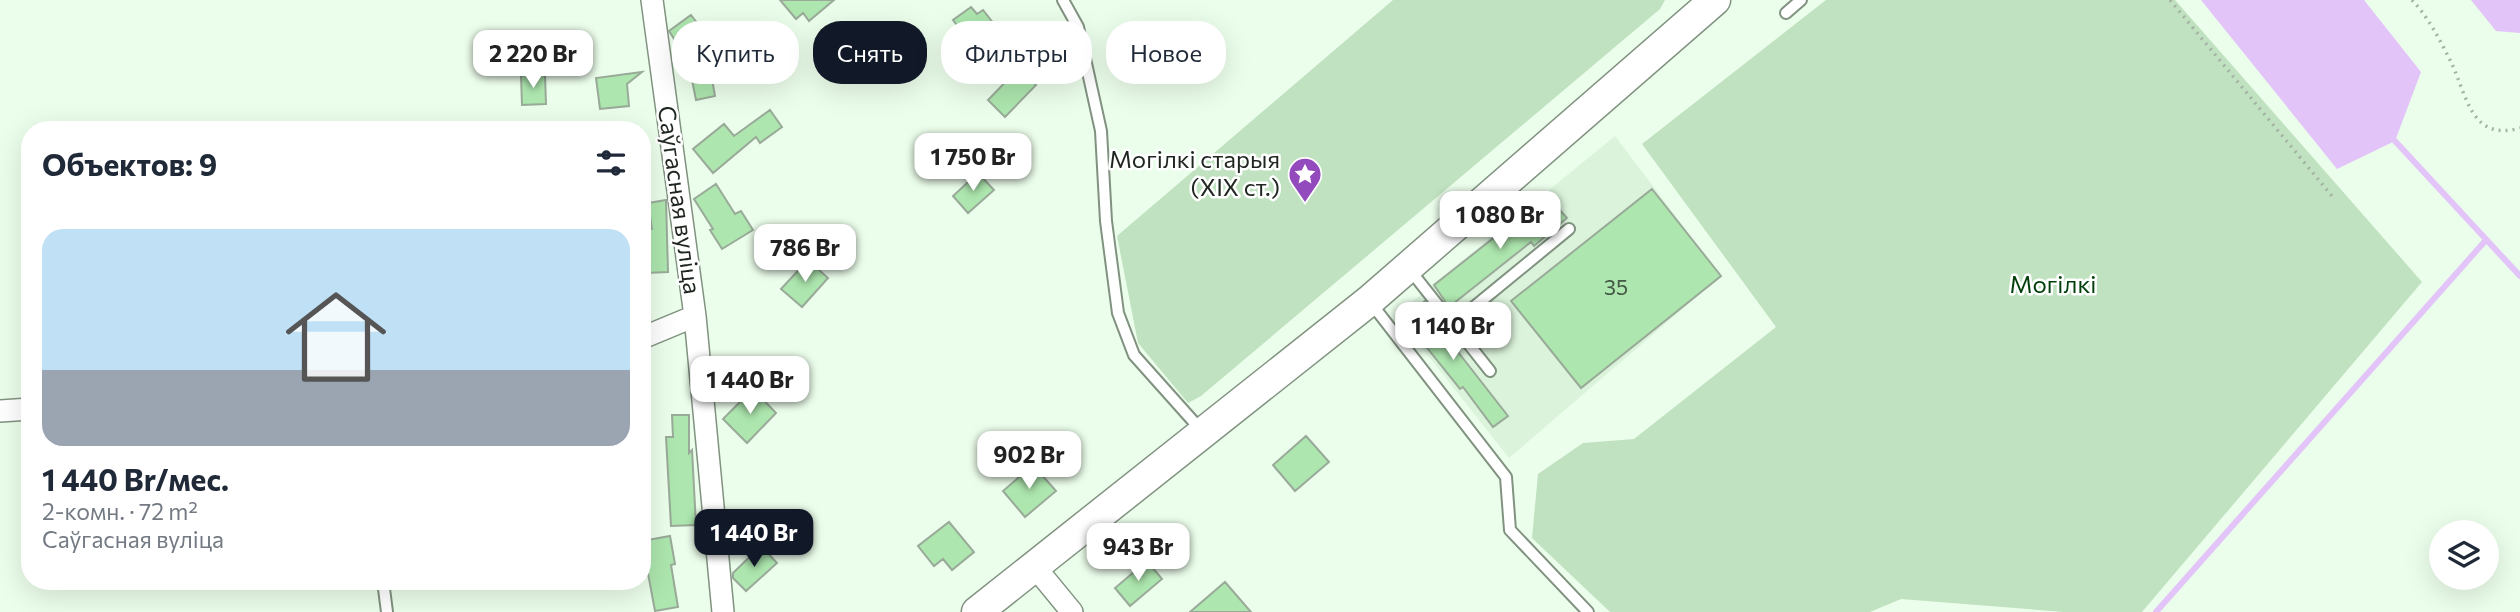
<!DOCTYPE html>
<html lang="ru">
<meta charset="utf-8">
<style>
:root{--surface:#fff;--page:#f6f6f7;--text:#1f2937;--muted:#747a83;--line:#e0e1e3;--accent:#111827}
body{margin:0;font-family:Commissioner,sans-serif;background:var(--page);color:var(--text);height:100vh;display:flex;flex-direction:column;font-size:26px;white-space:nowrap}
*{box-sizing:border-box;margin:0}
p{font-size:23px;color:var(--muted)}
.icon{flex:none;width:38px;height:38px;fill:none;stroke:currentColor;stroke-width:2;stroke-linecap:round;stroke-linejoin:round}
.map{position:relative;flex:1;overflow:hidden}
.drawer{position:absolute;left:21px;top:121px;width:630px;height:469px;display:flex;flex-direction:column;background:var(--surface);border-radius:28px;box-shadow:0 7px 28px #0002}
.drawer>*{flex:none}
.banner{position:absolute;left:672px;top:21px;width:665px;height:63px;display:flex;gap:14px}
.tools{position:absolute;left:2429px;top:520px;display:grid;gap:14px}
.tools a{display:grid;place-items:center;width:70px;height:70px;border-radius:50%;background:var(--surface);box-shadow:0 7px 28px #0002;font-size:35px}
.price{position:absolute;translate:-50% -60px;padding:0 16px;border-radius:14px;background:#fff;color:#222;font-size:23px;line-height:46px;filter:drop-shadow(0 2px 4px #0008)}
.price::after{content:'';position:absolute;left:50%;top:42px;width:21px;height:16px;margin-left:-10px;background:inherit;clip-path:polygon(0 0,100% 0,50% 100%)}
.price.active{background:var(--accent);color:#fff}
ul{padding:0;list-style:none}
li{display:grid;align-content:center;gap:14px;height:371px;padding:0 21px}
li+li{border-top:2px solid var(--line)}
li span{display:grid;place-items:center;height:217px;border-radius:21px;color:#555}
li>.icon{margin-inline-start:auto}
span .icon{width:126px;height:126px;fill:#fffc;stroke-width:1}
li b{font-size:30px}
h2{display:flex;justify-content:space-between;align-items:center;height:84px;padding:0 21px;font-size:30px}
.pill{padding:0 24px;border-radius:28px;background:var(--surface);box-shadow:0 7px 28px #0002;font-size:24px;line-height:63px}
.pill.active{background:var(--accent);color:#fff}
.map>svg:first-child{display:block}
</style>
<div class="map">
<svg width="2520" height="612" viewBox="0 0 2520 612">
<rect width="100%" height="100%" fill="#ebfdeb"/>
<path fill="#dbf3db" d="M1615,136L1721,276L1509,458L1396,315Z"/>
<path fill="#c0e2c0" d="M1393,0H1665L1660,9L1201,396L1188,403L1138,343L1117,236Z
M1826,0H2175L2422,282L2142,612H2064L1901,599L1870,612H1610L1532,538L1538,474L1583,443L1634,439L1776,327L1642,144Z"/>
<path fill="#e2c4f8" d="M2201,0H2364L2421,72L2395,141L2337,169Z
M2471,0H2520V33L2496,31Z"/>
<g fill="none" stroke-linecap="round" stroke-linejoin="round">
<path stroke="#e2c4f8" stroke-width="6" d="M2395,141L2520,276
M2156,612L2486,240"/>
</g>
<path fill="#ade6ae" stroke="#9a9" stroke-width="2" d="M780,0H834L809,21L803,13L796,19Z
M971,7L977,14L983,10L998,29L969,51L954,32L959,28L953,20Z
M691,15L701,28L678,45L669,31Z
M708,56L715,96L696,100L688,60Z
M1019,68L1036,85L1005,117L988,100Z
M642,72L627,84L629,106L600,109L596,78Z
M521,75H545L546,104L522,105Z
M770,110L782,127L760,143L756,137L713,173L693,149L724,124L734,136Z
M978,173L994,190L968,213L953,196Z
M716,184L735,214L741,211L753,230L722,249L710,230L713,229L694,199Z
M1652,189L1721,276L1581,388L1511,301Z
M1548,197L1567,218L1534,246L1531,242L1449,307L1434,285L1510,225L1512,228Z
M666,200L668,272L645,273L643,229H652L648,203Z
M808,260L828,278L802,307L781,289Z
M1425,301L1437,317L1433,320L1508,416L1493,427L1463,387L1460,389L1403,318Z
M753,389L776,413L747,443L723,419Z
M672,415H689V453L692,450L696,525L671,526L666,437H673Z
M1306,436L1329,462L1295,491L1273,465Z
M1033,465L1056,491L1025,517L1003,491Z
M949,522L974,552L952,570L943,559L934,566L918,546Z
M670,536L675,564L671,565L678,607L655,611L642,541Z
M761,546L777,563L746,591L733,578V573Z
M1147,561L1162,579L1130,606L1115,588Z
M1225,582L1251,612H1190Z"/>
<g fill="none" stroke-linecap="round" stroke-linejoin="round">
<defs>
<path id="service" d="M1063,0L1078,27L1101,131L1106,221L1118,313L1134,355L1201,430
M1786,13L1801,0
M1410,270L1490,371
M1371,303L1506,477L1510,530L1588,612
M1452,325L1569,229
M383,581L387,612"/>
<path id="minor" d="M652,0L695,316L723,612
M642,338L695,316
M0,411L30,409
M1035,567L1072,612"/>
<path id="secondary" d="M977,612L1369,301L1715,0"/>
</defs>
<use href="#service" stroke="#819281" stroke-width="14"/>
<use href="#minor" stroke="#819281" stroke-width="24"/>
<use href="#secondary" stroke="#819281" stroke-width="33"/>
<path stroke="#a4b2a4" stroke-width="3.5" stroke-dasharray="2 5" stroke-linecap="butt" d="M2170,0L2332,196
M2412,0C2429,18 2441,42 2452,64C2467,97 2472,142 2520,128"/>
<use href="#service" stroke="#fff" stroke-width="10"/>
<use href="#minor" stroke="#fff" stroke-width="21"/>
<use href="#secondary" stroke="#fff" stroke-width="30"/>
</g>
<defs>
<symbol id="sight-pin" viewBox="-11 -11 22 30"><path d="M0 17L-7.5 6A9.5 9.5 0 1 1 7.5 6Z" fill="#924abd" stroke="#fff"/><path d="M0-6L1.8-2.2L6-1.7L2.9 1.2L3.7 5.4L0 3.3L-3.7 5.4L-2.9 1.2L-6-1.7L-1.8-2.2Z" fill="#fff"/></symbol>
</defs>
<g fill-rule="evenodd">
<use href="#sight-pin" x="1286" y="155" width="38" height="52"/>
</g>
<g text-anchor="middle" stroke-width="5" stroke-linejoin="round" paint-order="stroke">
<g font-size="21" fill="#425643">
<text x="1616" y="295">35</text>
</g>
<g font-size="24" fill="#1f261f" stroke="#fff" text-anchor="end">
<text x="1280" y="168">Могілкі старыя<tspan x="1280" dy="28">(XIX ст.)</tspan></text>
</g>
<g font-size="24" fill="#1f261f" stroke="#fff">
<text transform="translate(679 200) rotate(82)" y="8">Саўгасная вуліца</text>
</g>
<g font-size="24" fill="#003f0a" stroke="#fff">
<text x="2053" y="293">Могілкі</text>
</g>
</g>
</svg>
<div class="tools">
<a><svg class="icon" aria-label="layers" viewBox="0 0 24 24"><path d="M12 4l9 5-9 5-9-5zM3 14l9 5 9-5"/></svg></a>
</div>
<b class="price" style="left:533px;top:90px">2 220 Br</b>
<b class="price" style="left:973px;top:193px">1 750 Br</b>
<b class="price" style="left:1500px;top:251px">1 080 Br</b>
<b class="price" style="left:805px;top:284px">786 Br</b>
<b class="price" style="left:1453px;top:362px">1 140 Br</b>
<b class="price" style="left:750px;top:416px">1 440 Br</b>
<b class="price" style="left:1029px;top:491px">902 Br</b>
<b class="price active" style="left:754px;top:569px">1 440 Br</b>
<b class="price" style="left:1138px;top:583px">943 Br</b>
<div class="banner">
<a class="pill">Купить</a>
<a class="pill active">Снять</a>
<a class="pill">Фильтры</a>
<a class="pill">Новое</a>
</div>
<section class="drawer">
<h2>Объектов: 9<svg class="icon" aria-label="filters" viewBox="0 0 24 24"><path d="M4 7h16M4 17h16"/><circle cx="9" cy="7" r="2"/><circle cx="15" cy="17" r="2"/></svg></h2>
<ul>
<li><span style="background:linear-gradient(#bfe0f5 65%,#9aa5b1 0)"><svg class="icon" aria-label="home" viewBox="0 0 24 24"><path d="M3 11l9-7 9 7M6 9v11h12V9"/></svg></span><div><b>1 440 Br/мес.</b><p>2-комн. · 72 m²</p><p>Саўгасная вуліца</p></div></li>
</ul>
</section>
</div>
